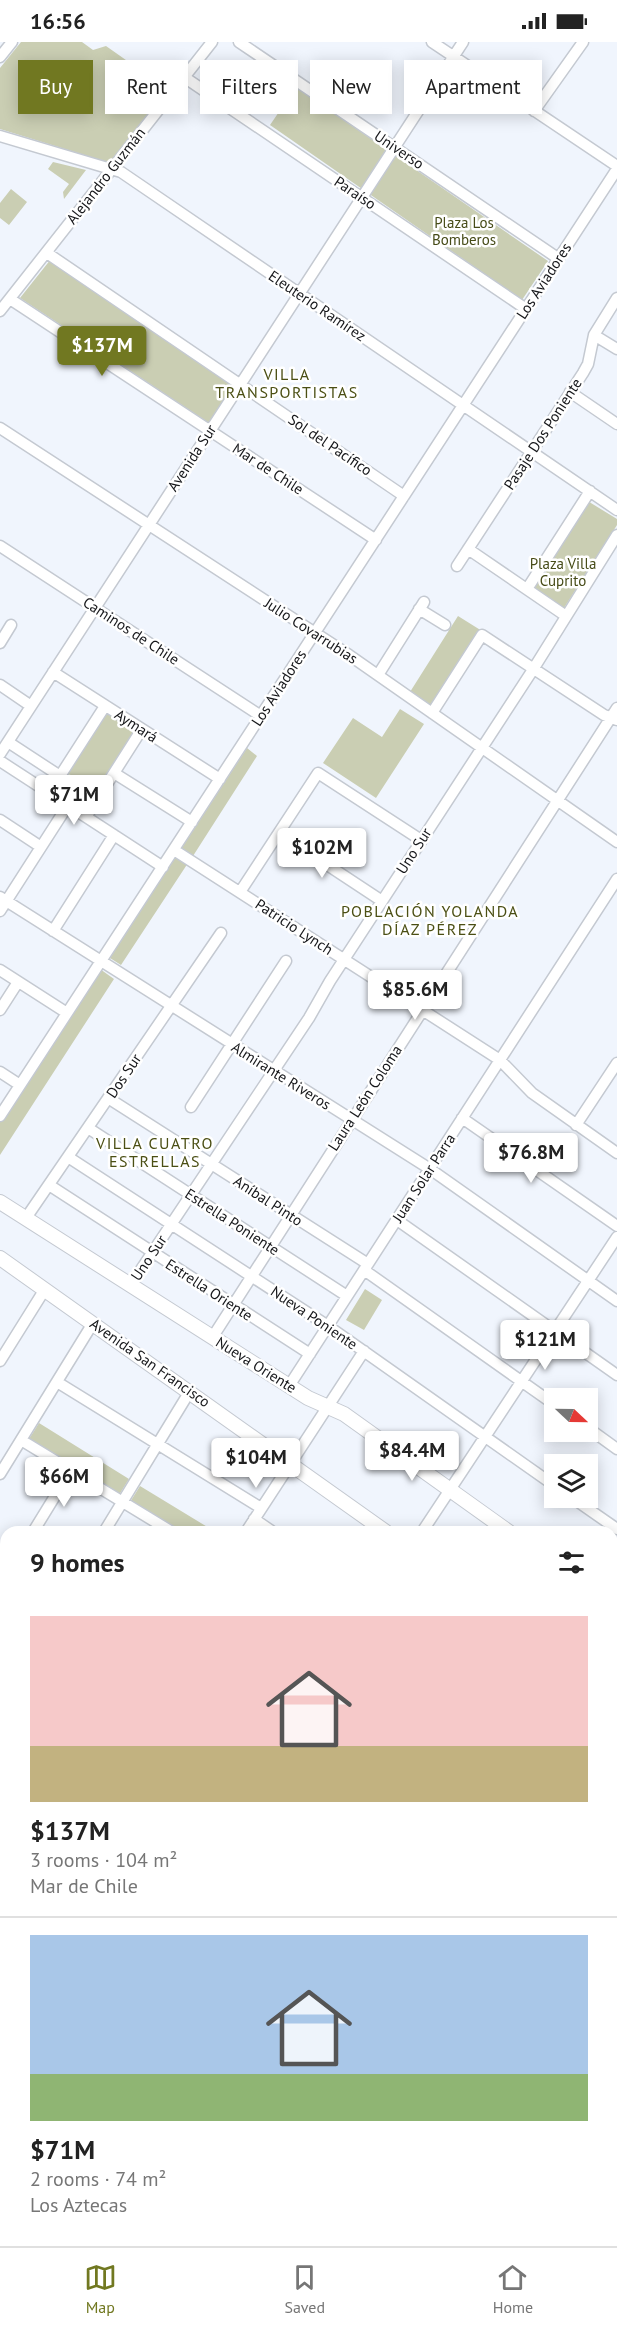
<!DOCTYPE html>
<meta charset="utf-8">
<style>
:root{--surface:#fff;--page:#f2f2f2;--text:#222;--muted:#767676;--line:#e0e0e0;--accent:#717821}
body{margin:0;font-family:"PT Sans",sans-serif;background:var(--page);color:var(--text);height:100vh;display:flex;flex-direction:column;font-size:22px;white-space:nowrap}
*{box-sizing:border-box;margin:0}
p{font-size:20px;color:var(--muted)}
.icon{flex:none;width:33px;height:33px;fill:none;stroke:currentColor;stroke-width:2;stroke-linecap:round;stroke-linejoin:round}
.map{position:relative;flex:1;overflow:hidden}
.details{position:absolute;left:0px;top:1484px;width:618px;height:722px;display:flex;flex-direction:column;background:var(--surface);border-radius:18px 18px 0 0;box-shadow:0 3px 15px #0003}
.details>*{flex:none}
.guide{position:absolute;left:18px;top:18px;width:582px;height:54px;display:flex;gap:12px}
.needle{width:39px;rotate:112deg}
.controls{position:absolute;left:544px;top:1346px;display:grid;gap:12px}
.controls a{display:grid;place-items:center;width:54px;height:54px;border-radius:0px;background:var(--surface);box-shadow:0 3px 15px #0003;font-size:30px}
.price{position:absolute;translate:-50% -51px;padding:0 14px;border-radius:6px;background:#fff;color:#222;font-size:20px;line-height:39px;filter:drop-shadow(0 2px 3px #0008)}
.price::after{content:'';position:absolute;left:50%;top:36px;width:18px;height:14px;margin-left:-9px;background:inherit;clip-path:polygon(0 0,100% 0,50% 100%)}
.price.selected{background:var(--accent);color:#fff}
ul{padding:0;list-style:none}
li{display:grid;align-content:center;gap:12px;height:318px;padding:0 30px}
li+li{border-top:2px solid var(--line)}
li span{display:grid;place-items:center;height:186px;border-radius:0px;color:#555}
li>.icon{margin-inline-start:auto}
span .icon{width:108px;height:108px;fill:#fffc;stroke-width:1}
li b{font-size:26px}
h2{display:flex;justify-content:space-between;align-items:center;height:72px;padding:0 30px;font-size:26px}
.chip{padding:0 21px;border-radius:0px;background:var(--surface);box-shadow:0 3px 15px #0003;font-size:21px;line-height:54px}
.chip.selected{background:var(--accent);color:#fff}
.status{display:flex;justify-content:space-between;align-items:center;height:42px;padding:0 30px;background:var(--surface);direction:ltr}
.status svg{height:16px;fill:currentColor}
.menu{display:flex;justify-content:space-around;align-items:center;height:84px;border-top:2px solid var(--line);background:var(--surface);font-size:16px;color:var(--muted)}
.menu a{display:grid;justify-items:center;gap:3px}
.menu .selected{color:var(--accent)}
.map>svg:first-child{display:block}
</style>
<div class="status"><b>16:56</b><svg viewBox="0 0 49 12"><path d="M0 12V9h3v3zM5 12V6h3v6zM10 12V3h3v9zM15 12V0h3v12zM26 1h20v11H26zM47 4h2v5h-2z"/></svg></div>
<div class="map">
<svg width="617" height="2204" viewBox="0 0 617 2204">
<rect width="100%" height="100%" fill="#f0f5fd"/>
<path fill="#e0eaf8" d="M0,1646L6,1649V1745L0,1742Z"/>
<path fill="#caceb3" d="M21,0H82L93,8L106,4L170,49L110,121L0,87V26Z
M296,45L548,219L522,258L270,83Z
M53,120L86,128L64,157L63,150L69,142L48,127Z
M11,147L27,160L9,183L0,176V161Z
M51,217L237,344L212,383L20,256Z
M586,458L617,477V483L564,566L533,546Z
M458,574L482,589L434,665L410,650Z
M106,666L140,688L106,742L63,731Z
M400,667L424,682L376,756L323,721L353,676L382,695Z
M247,706L257,714L193,814L181,807Z
M65,733L98,741L92,762L59,755Z
M177,813L188,821L121,923L110,916Z
M100,927L114,937L0,1113V1080Z
M365,1247L382,1258L364,1288L346,1278Z
M39,1381L129,1437L119,1453L29,1397Z
M140,1444L214,1489H178L130,1460Z
M617,1501V1559L612,1555V1508Z"/>
<g fill="none" stroke-linecap="round" stroke-linejoin="round">
<defs>
<path id="minor" d="M239,0L559,217
M432,0L617,124
M0,15L12,0
M184,35L526,267
M534,69L583,0
M0,94L121,130L617,468
M47,211L404,454
M10,257L376,498
M0,269L212,0
M594,293L617,307
M570,350L617,382
M0,386L349,613L617,800
M0,504L261,674
M468,507L566,574
M457,524L583,331L588,322L594,293L617,256
M527,547L590,449
M419,567L445,583
M0,601L11,583
M53,630L220,737
M378,633L424,560
M0,643L31,664
M432,671L482,593L604,673L617,678
M8,700L60,734L105,664
M0,712L463,0
M0,719L163,825
M114,731L192,780
M86,775L142,687
M0,778L41,805
M279,791L382,859
M174,808L500,1018L532,1051L617,1111
M240,850L318,731L421,798
M0,855L430,1127L617,1259
M0,869L68,763
M53,889L114,793
M0,928L67,971
M0,968L18,940
M0,1030L20,1043
M108,1056L368,1222
M191,1065L286,919
M0,1074L617,127
M462,1076L617,1184
M576,1083L617,1021
M88,1086L347,1254
M68,1115L328,1284L555,1444
M49,1143L310,1312
M26,1176L221,891
M397,1178L617,1333
M364,1228L555,1363
M130,1244L309,976L330,939L534,626L617,493
M212,1296L617,666
M0,1319L45,1247
M57,1340L261,1466
M289,1344L617,837
M588,1386L617,1407
M21,1398L172,1490
M0,1432L93,1281
M571,1455L617,1487
M254,1477L273,1490
M33,1490L71,1428
M104,1490L190,1349
M246,1490L364,1309
M422,1490L617,1195
M0,1543L6,1534
M0,1560L6,1564
M0,1637L6,1641
M612,1735L617,1738
M0,1767L6,1757
M0,1779L6,1770
M612,1812L617,1815
M612,1861L617,1853
M0,1891L6,1881
M0,1932L6,1935
M612,1941L617,1944
M0,1944L6,1947
M0,2008L6,2011
M612,2016L617,2019
M0,2070L6,2074
M612,2104L617,2107
M612,2133L617,2136
M0,2136L6,2140
M0,2172L6,2162
M612,2197L617,2200
M102,2199L110,2204
M206,2199L214,2204
M308,2199L316,2204
M412,2199L420,2204
M433,2199L441,2204
M240,2204L243,2199
M378,2204L385,2199
M458,2204L462,2199"/>
<path id="major" d="M0,1160L308,1356L344,1372L509,1490
M0,1216L386,1490
M612,1562L617,1566
M612,1648L617,1652
M612,2066L617,2058
M527,2204L530,2199"/>
</defs>
<use href="#minor" stroke="#c4c9d1" stroke-width="13"/>
<use href="#major" stroke="#c4c9d1" stroke-width="16"/>
<use href="#minor" stroke="#fff" stroke-width="10"/>
<use href="#major" stroke="#fff" stroke-width="14"/>
</g>
<g text-anchor="middle" stroke-width="5" stroke-linejoin="round" paint-order="stroke">
<g font-size="15" fill="#16171a" stroke="#fff">
<text transform="translate(399 108) rotate(34)" y="5">Universo</text>
<text transform="translate(106 134) rotate(-52)" y="5">Alejandro Guzmán</text>
<text transform="translate(355 151) rotate(34)" y="5">Paraíso</text>
<text transform="translate(544 239) rotate(-57)" y="5">Los Aviadores</text>
<text transform="translate(317 264) rotate(34)" y="5">Eleuterio Ramírez</text>
<text transform="translate(543 392) rotate(-57)" y="5">Pasaje Dos Poniente</text>
<text transform="translate(330 403) rotate(34)" y="5">Sol del Pacífico</text>
<text transform="translate(192 416) rotate(-57)" y="5">Avenida Sur</text>
<text transform="translate(268 427) rotate(33)" y="5">Mar de Chile</text>
<text transform="translate(131 589) rotate(33)" y="5">Caminos de Chile</text>
<text transform="translate(311 589) rotate(33)" y="5">Julio Covarrubias</text>
<text transform="translate(279 646) rotate(-57)" y="5">Los Aviadores</text>
<text transform="translate(136 684) rotate(33)" y="5">Aymará</text>
<text transform="translate(414 809) rotate(-57)" y="5">Uno Sur</text>
<text transform="translate(294 885) rotate(33)" y="5">Patricio Lynch</text>
<text transform="translate(124 1034) rotate(-56)" y="5">Dos Sur</text>
<text transform="translate(281 1034) rotate(32)" y="5">Almirante Riveros</text>
<text transform="translate(365 1056) rotate(-57)" y="5">Laura León Coloma</text>
<text transform="translate(424 1136) rotate(-57)" y="5">Juan Solar Parra</text>
<text transform="translate(268 1159) rotate(33)" y="5">Aníbal Pinto</text>
<text transform="translate(232 1180) rotate(33)" y="5">Estrella Poniente</text>
<text transform="translate(149 1216) rotate(-56)" y="5">Uno Sur</text>
<text transform="translate(209 1248) rotate(33)" y="5">Estrella Oriente</text>
<text transform="translate(314 1276) rotate(34)" y="5">Nueva Poniente</text>
<text transform="translate(150 1321) rotate(35)" y="5">Avenida San Francisco</text>
<text transform="translate(256 1323) rotate(32)" y="5">Nueva Oriente</text>
</g>
<g font-size="15" fill="#464b17" stroke="#fff">
<text x="464" y="186">Plaza Los<tspan x="464" dy="17">Bomberos</tspan></text>
<text x="563" y="527">Plaza Villa<tspan x="563" dy="17">Cuprito</tspan></text>
</g>
<g font-size="16" letter-spacing="1.5" fill="#4b4f14" stroke="#fff">
<text x="287" y="338">VILLA<tspan x="287" dy="18">TRANSPORTISTAS</tspan></text>
<text x="430" y="875">POBLACIÓN YOLANDA<tspan x="430" dy="18">DÍAZ PÉREZ</tspan></text>
<text x="155" y="1107">VILLA CUATRO<tspan x="155" dy="18">ESTRELLAS</tspan></text>
</g>
</g>
</svg>
<div class="controls">
<a><svg class="needle" viewBox="-14 -14 28 28"><path d="M0-13l5 13h-10z" fill="#e53935"/><path d="M0 13l5-13h-10z" fill="#767676"/></svg></a>
<a><svg class="icon" aria-label="layers" viewBox="0 0 24 24"><path d="M12 4l9 5-9 5-9-5zM3 14l9 5 9-5"/></svg></a>
</div>
<b class="price selected" style="left:102px;top:335px">$137M</b>
<b class="price" style="left:74px;top:784px">$71M</b>
<b class="price" style="left:322px;top:837px">$102M</b>
<b class="price" style="left:415px;top:979px">$85.6M</b>
<b class="price" style="left:531px;top:1142px">$76.8M</b>
<b class="price" style="left:545px;top:1329px">$121M</b>
<b class="price" style="left:412px;top:1440px">$84.4M</b>
<b class="price" style="left:256px;top:1447px">$104M</b>
<b class="price" style="left:64px;top:1466px">$66M</b>
<div class="guide">
<a class="chip selected">Buy</a>
<a class="chip">Rent</a>
<a class="chip">Filters</a>
<a class="chip">New</a>
<a class="chip">Apartment</a>
</div>
<section class="details">
<h2>9 homes<svg class="icon" aria-label="filters" viewBox="0 0 24 24"><path d="M4 7h16M4 17h16"/><circle cx="9" cy="7" r="2"/><circle cx="15" cy="17" r="2"/></svg></h2>
<ul>
<li><span style="background:linear-gradient(#f6c9c9 70%,#c2b280 0)"><svg class="icon" aria-label="home" viewBox="0 0 24 24"><path d="M3 11l9-7 9 7M6 9v11h12V9"/></svg></span><div><b>$137M</b><p>3 rooms · 104 m²</p><p>Mar de Chile</p></div></li>
<li><span style="background:linear-gradient(#a9c7e8 75%,#8fb573 0)"><svg class="icon" aria-label="home" viewBox="0 0 24 24"><path d="M3 11l9-7 9 7M6 9v11h12V9"/></svg></span><div><b>$71M</b><p>2 rooms · 74 m²</p><p>Los Aztecas</p></div></li>
</ul>
</section>
</div>
<nav class="menu">
<a class="selected"><svg class="icon" aria-label="map" viewBox="0 0 24 24"><path d="M3 6l6-2 6 2 6-2v14l-6 2-6-2-6 2zM9 4v14M15 6v14"/></svg>Map</a>
<a><svg class="icon" aria-label="saved" viewBox="0 0 24 24"><path d="M7 4h10v16l-5-4-5 4z"/></svg>Saved</a>
<a><svg class="icon" aria-label="home" viewBox="0 0 24 24"><path d="M3 11l9-7 9 7M6 9v11h12V9"/></svg>Home</a>
</nav>
